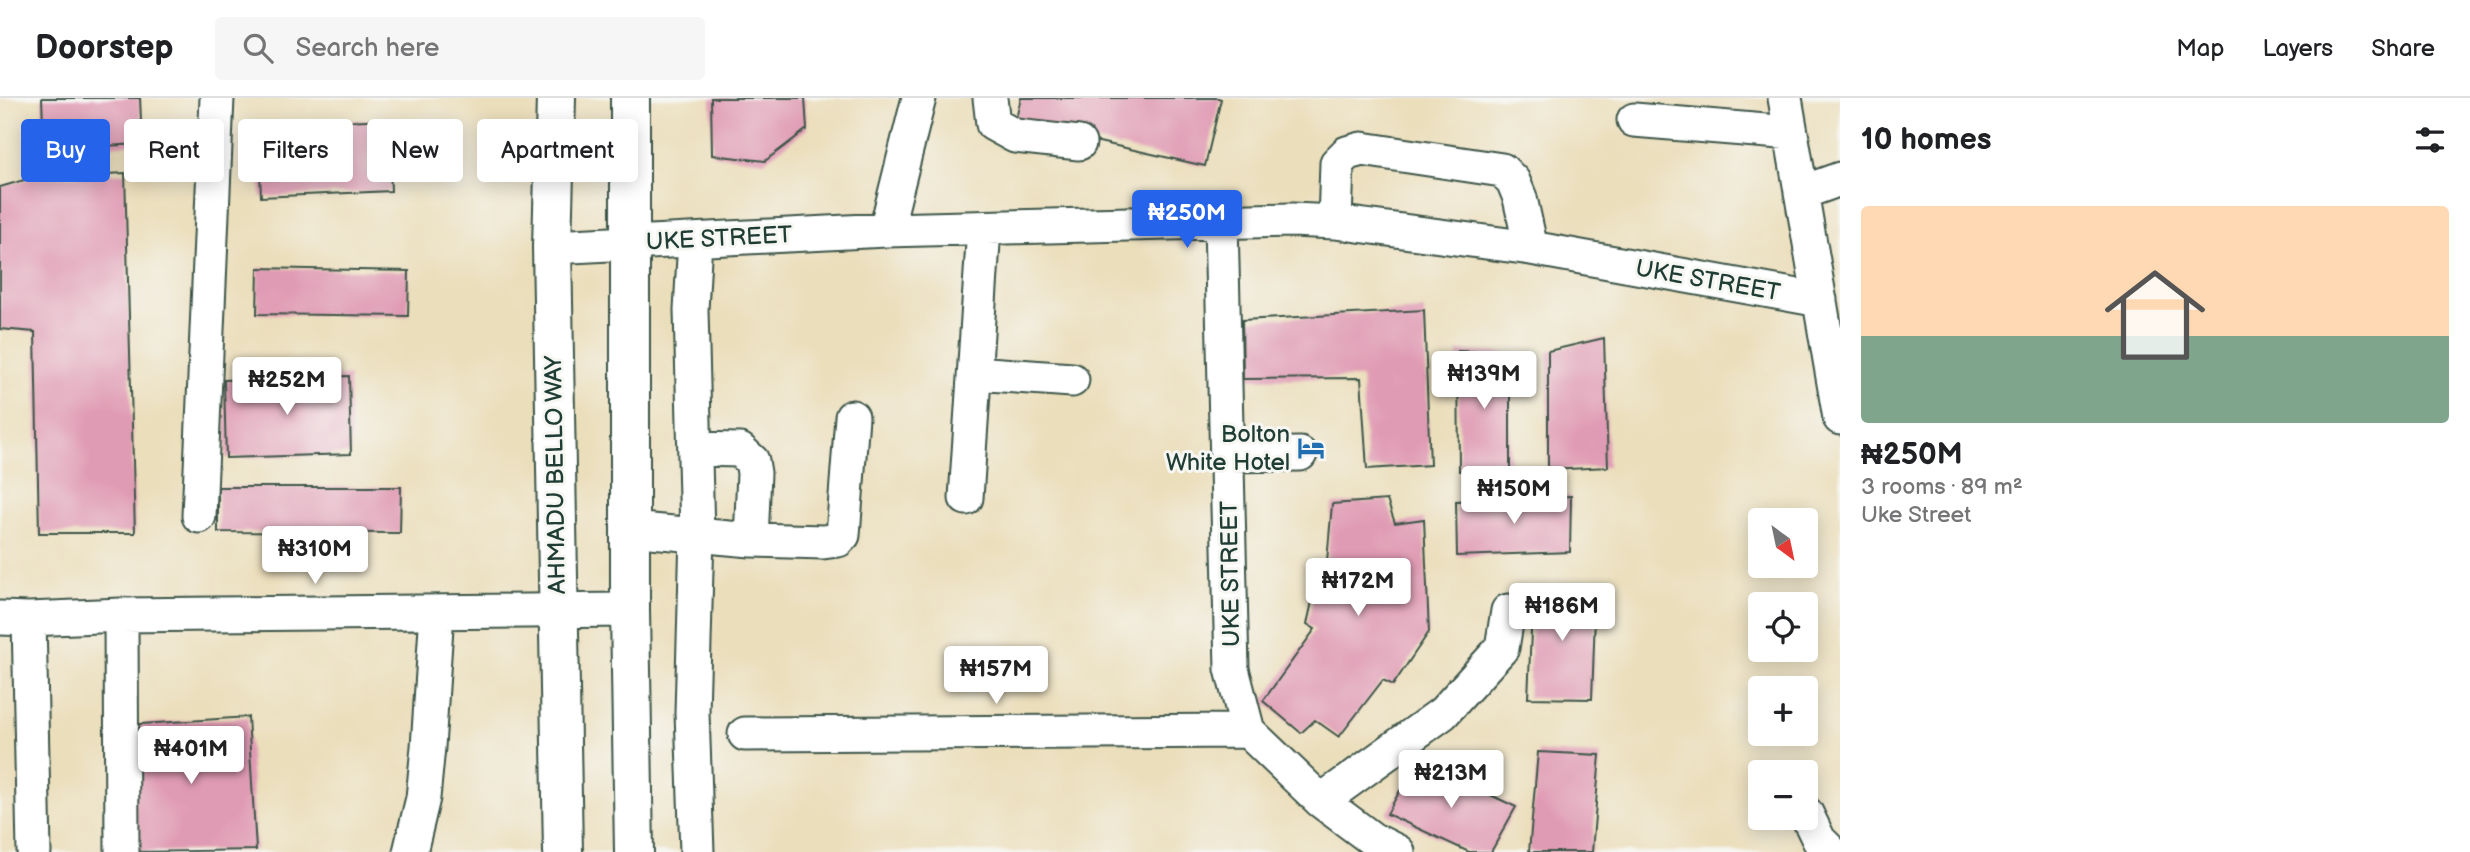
<!DOCTYPE html>
<meta charset="utf-8">
<style>
:root{--surface:#fff;--page:#f6f6f6;--text:#202124;--muted:#757577;--line:#e0e0e0;--accent:#2563eb}
body{margin:0;font-family:"Balsamiq Sans",sans-serif;background:var(--page);color:var(--text);height:100vh;display:flex;flex-direction:column;font-size:26px;white-space:nowrap}
*{box-sizing:border-box;margin:0}
p{font-size:23px;color:var(--muted)}
.icon{flex:none;width:38px;height:38px;fill:none;stroke:currentColor;stroke-width:2;stroke-linecap:round;stroke-linejoin:round}
.map{position:relative;flex:1;overflow:hidden}
.details{display:flex;flex-direction:column;background:var(--surface);width:630px}
.details>*{flex:none}
.guide{position:absolute;left:21px;top:21px;width:665px;height:63px;display:flex;gap:14px}
.needle{width:46px;rotate:147deg}
.fabs{position:absolute;left:1748px;top:410px;display:grid;gap:14px}
.fabs a{display:grid;place-items:center;width:70px;height:70px;border-radius:7px;background:var(--surface);box-shadow:0 4px 18px #0003;font-size:35px}
.price{position:absolute;translate:-50% -60px;padding:0 16px;border-radius:7px;background:#fff;color:#222;font-size:23px;line-height:46px;filter:drop-shadow(0 2px 4px #0008)}
.price::after{content:'';position:absolute;left:50%;top:42px;width:21px;height:16px;margin-left:-10px;background:inherit;clip-path:polygon(0 0,100% 0,50% 100%)}
.price.active{background:var(--accent);color:#fff}
ul{padding:0;list-style:none}
li{display:grid;align-content:center;gap:14px;height:371px;padding:0 21px}
li span{display:grid;place-items:center;height:217px;border-radius:7px;color:#555}
li>.icon{margin-inline-start:auto}
span .icon{width:126px;height:126px;fill:#fffc;stroke-width:1}
li b{font-size:30px}
h2{display:flex;justify-content:space-between;align-items:center;height:84px;padding:0 21px;font-size:30px}
.chip{padding:0 24px;border-radius:7px;background:var(--surface);box-shadow:0 4px 18px #0003;font-size:24px;line-height:63px}
.chip.active{background:var(--accent);color:#fff}
header{display:flex;align-items:center;gap:42px;box-sizing:border-box;height:98px;padding:0 35px;background:var(--surface);border-bottom:2px solid var(--line)}
header strong{font-size:33px}
nav{display:flex;gap:38px;margin-inline-start:auto;font-size:24px}
.search{width:490px;height:63px;background:var(--page);display:flex;align-items:center;gap:18px;box-sizing:border-box;padding:0 24px;border-radius:7px;color:var(--muted);font-size:26px}
main{display:flex;flex:1;min-height:0}
.map>svg:first-child{display:block}
</style>
<header>
<strong>Doorstep</strong>
<div class="search"><svg class="icon" aria-label="search" viewBox="0 0 24 24"><circle cx="10" cy="10" r="6"/><path d="M15 15l6 6"/></svg>Search here</div>
<nav><a>Map</a><a>Layers</a><a>Share</a></nav>
</header>
<main>
<div class="map">
<svg width="1840" height="754" viewBox="0 0 1840 754">
<rect width="100%" height="100%" fill="#f6f6f2"/>
<filter id="ink" filterUnits="userSpaceOnUse"><feTurbulence type="fractalNoise" baseFrequency=".0143" numOctaves="2"/><feDisplacementMap in="SourceGraphic" scale="14" xChannelSelector="R" yChannelSelector="G"/><feConvolveMatrix kernelMatrix="1 2 1 2 8 2 1 2 1" color-interpolation-filters="sRGB"/></filter>
<filter id="wash" filterUnits="userSpaceOnUse"><feTurbulence type="fractalNoise" baseFrequency=".00686" numOctaves="4" result="noise"/><feDisplacementMap in="SourceGraphic" scale="28" xChannelSelector="R" yChannelSelector="G"/><feGaussianBlur stdDeviation="1.57" result="paint"/><feColorMatrix in="noise" values="0 0 0 0 0 0 0 0 0 0 0 0 0 0 0 0 0 1.4 0 .05"/><feComposite in="paint" operator="in"/></filter>
<g filter="url(#wash)">
<rect width="100%" height="100%" fill="#ebdebb"/>
<g id="blocks">
<path fill="#e09bb4" d="M42,0H140L142,46L44,51Z
M711,0H805L807,31L765,63L712,57Z
M1021,0H1218L1221,1L1205,68L1015,25Z
M388,21L391,93L261,99L258,27Z
M125,75L135,435H39L35,234L0,231V89L31,80Z
M258,170L409,173L408,218L257,216Z
M1424,212L1430,367L1367,371L1361,280L1243,281L1242,222Z
M1604,240L1608,369L1548,372V253Z
M1458,253L1510,255V371L1459,373Z
M349,278L351,356L226,360L224,282Z
M218,389H401L400,435L218,434Z
M1571,398L1570,454L1457,458L1456,403Z
M1387,402L1395,425L1424,421L1429,534L1393,587L1383,582L1339,639L1315,622L1301,635L1263,603L1315,531L1307,526L1314,495L1324,497L1332,406Z
M1533,489L1596,490L1592,601L1528,600Z
M248,619L256,752L134,754L126,627Z
M1538,654L1600,657L1592,754H1529Z
M1417,662L1516,709L1491,754H1469L1387,716Z"/>
</g>
</g>
<g filter="url(#ink)">
<use href="#blocks" fill-opacity="0" stroke="#3e5548" stroke-width="2"/>
<g fill="none" stroke-linecap="round" stroke-linejoin="round">
<defs>
<path id="minor" d="M990,0L993,26L1015,38L1079,45
M1785,0L1840,320
M1634,22L1791,35
M1801,95L1840,81
M1335,124L1337,65L1347,55L1362,51L1502,72L1513,83L1520,100L1531,150
M1221,125L1232,571L1248,633L1321,703L1372,741L1398,754
M886,132L919,0
M695,142L691,212L697,436L692,615L697,754
M552,149L886,132L1292,122L1335,124L1531,150L1820,202
M975,275L1072,282
M695,351L740,352L752,363L754,375L751,442
M1227,357L1300,356
M966,400L984,130
M199,418L217,0
M629,431L751,442L823,444L838,442L843,437L852,319
M121,517L122,754
M0,520L29,521L121,517L630,512
M29,521L34,754
M745,636L1248,633
M1321,703L1443,615L1502,550L1508,513
M1806,715L1819,742L1831,754
M410,754L423,700L428,649L437,514"/>
<path id="major" d="M556,0L552,149L563,754
M630,0V512L634,754"/>
</defs>
<use href="#minor" stroke="#3e5548" stroke-width="37"/>
<use href="#major" stroke="#3e5548" stroke-width="42"/>
<use href="#minor" stroke="#fff" stroke-width="33"/>
<use href="#major" stroke="#fff" stroke-width="38"/>
</g>
</g>
<defs>
<symbol id="hotel-bare" viewBox="-9 -9 18 18"><path d="M-6-4.5h1.5V1H6V5H4.5V3h-9V5H-6ZM-4 0a1.8 1.8 0 1 1 3.6 0ZM.5 0V-2.5h3Q6-2.5 6 0Z" fill="#1f6fb2" stroke="#f6f6f2" stroke-width="2.5" paint-order="stroke"/></symbol>
</defs>
<g fill-rule="evenodd">
<use href="#hotel-bare" x="1292" y="331" width="38" height="38"/>
</g>
<g text-anchor="middle" stroke-width="6" stroke-linejoin="round" paint-order="stroke">
<g font-size="24" fill="#1f3d34" stroke="#f6f6f2">
<text transform="translate(719 140) rotate(-3)" y="8">UKE STREET</text>
<text transform="translate(1708 182) rotate(10)" y="8">UKE STREET</text>
<text transform="translate(555 377) rotate(-91)" y="8">AHMADU BELLO WAY</text>
<text transform="translate(1230 476) rotate(-91)" y="8">UKE STREET</text>
</g>
<g font-size="24" fill="#1f3d34" stroke="#f6f6f2" text-anchor="end">
<text x="1290" y="344">Bolton<tspan x="1290" dy="28">White Hotel</tspan></text>
</g>
</g>
</svg>
<div class="fabs">
<a><svg class="needle" viewBox="-14 -14 28 28"><path d="M0-13l5 13h-10z" fill="#e53935"/><path d="M0 13l5-13h-10z" fill="#757577"/></svg></a>
<a><svg class="icon" aria-label="locate" viewBox="0 0 24 24"><circle cx="12" cy="12" r="6"/><path d="M12 2v4M12 18v4M2 12h4M18 12h4"/></svg></a>
<a>+</a>
<a>−</a>
</div>
<b class="price active" style="left:1187px;top:152px">₦250M</b>
<b class="price" style="left:1484px;top:313px">₦139M</b>
<b class="price" style="left:287px;top:319px">₦252M</b>
<b class="price" style="left:1514px;top:428px">₦150M</b>
<b class="price" style="left:315px;top:488px">₦310M</b>
<b class="price" style="left:1358px;top:520px">₦172M</b>
<b class="price" style="left:1562px;top:545px">₦186M</b>
<b class="price" style="left:996px;top:608px">₦157M</b>
<b class="price" style="left:191px;top:688px">₦401M</b>
<b class="price" style="left:1451px;top:712px">₦213M</b>
<div class="guide">
<a class="chip active">Buy</a>
<a class="chip">Rent</a>
<a class="chip">Filters</a>
<a class="chip">New</a>
<a class="chip">Apartment</a>
</div>
</div>
<section class="details">
<h2>10 homes<svg class="icon" aria-label="filters" viewBox="0 0 24 24"><path d="M4 7h16M4 17h16"/><circle cx="9" cy="7" r="2"/><circle cx="15" cy="17" r="2"/></svg></h2>
<ul>
<li><span style="background:linear-gradient(#ffd9b3 60%,#7fa58c 0)"><svg class="icon" aria-label="home" viewBox="0 0 24 24"><path d="M3 11l9-7 9 7M6 9v11h12V9"/></svg></span><div><b>₦250M</b><p>3 rooms · 89 m²</p><p>Uke Street</p></div></li>
</ul>
</section>
</main>
